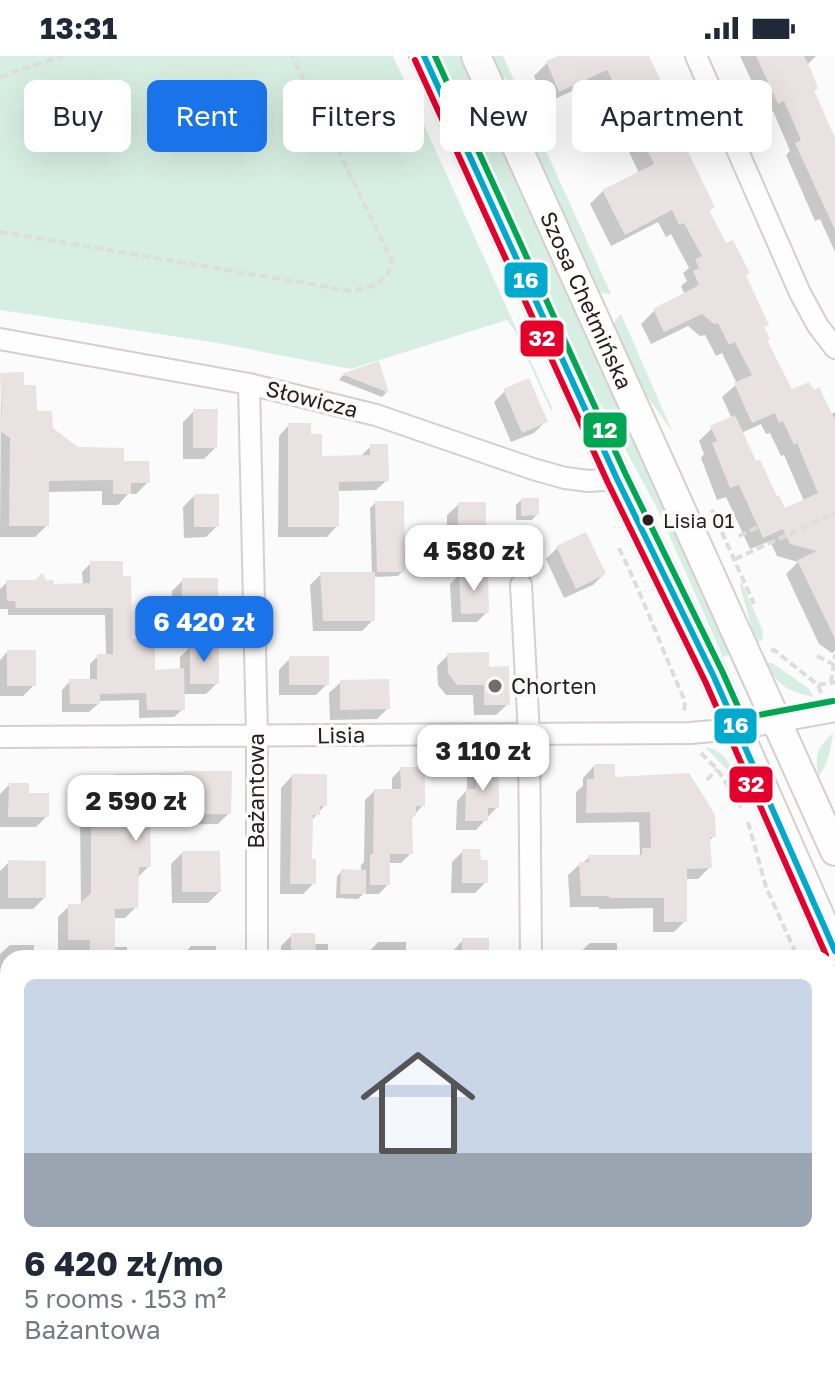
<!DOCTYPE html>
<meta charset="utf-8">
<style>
:root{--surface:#fff;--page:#f2f2f3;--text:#1f2937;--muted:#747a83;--accent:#1a73e8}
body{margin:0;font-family:"Golos Text",sans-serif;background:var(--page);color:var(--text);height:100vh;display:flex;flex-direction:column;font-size:30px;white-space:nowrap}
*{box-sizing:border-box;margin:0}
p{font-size:26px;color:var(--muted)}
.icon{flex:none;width:44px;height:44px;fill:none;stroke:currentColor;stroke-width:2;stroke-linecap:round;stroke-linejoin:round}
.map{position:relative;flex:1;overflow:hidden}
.drawer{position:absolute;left:0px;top:894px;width:836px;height:442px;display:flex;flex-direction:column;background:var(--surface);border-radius:24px 24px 0 0;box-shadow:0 8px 32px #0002}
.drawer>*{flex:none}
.banner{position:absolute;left:24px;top:24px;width:788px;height:72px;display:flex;gap:16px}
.price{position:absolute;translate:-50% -68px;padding:0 18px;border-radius:16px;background:#fff;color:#222;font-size:26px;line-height:52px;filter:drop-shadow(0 2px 4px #0008)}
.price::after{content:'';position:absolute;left:50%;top:48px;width:24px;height:18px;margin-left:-12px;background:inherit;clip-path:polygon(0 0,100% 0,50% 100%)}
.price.active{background:var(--accent);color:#fff}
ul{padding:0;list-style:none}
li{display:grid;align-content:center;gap:16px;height:424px;padding:0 24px}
li span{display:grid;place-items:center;height:248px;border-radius:12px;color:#555}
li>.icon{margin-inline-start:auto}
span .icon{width:144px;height:144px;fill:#fffc;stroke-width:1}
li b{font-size:34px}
.pill{padding:0 28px;border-radius:12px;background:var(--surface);box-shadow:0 8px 32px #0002;font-size:28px;line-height:72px}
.pill.active{background:var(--accent);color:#fff}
.status{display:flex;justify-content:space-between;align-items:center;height:56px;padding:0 40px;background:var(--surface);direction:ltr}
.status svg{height:22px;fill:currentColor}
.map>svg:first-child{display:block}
</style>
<div class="status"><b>13:31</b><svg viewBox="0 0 49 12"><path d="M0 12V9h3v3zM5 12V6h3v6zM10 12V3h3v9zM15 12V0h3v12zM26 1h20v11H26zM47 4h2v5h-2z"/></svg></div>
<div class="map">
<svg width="835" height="1335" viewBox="0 0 835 1335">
<rect width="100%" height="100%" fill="#fbfbfb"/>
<path fill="#d7efe2" d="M0,0H393L553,354L551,355L515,275L507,264L351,313L212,286L0,254Z
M441,0H461L731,598L723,601L658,454L591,330Z
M491,0H503L514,24L511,25C498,22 496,11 491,0Z
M522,42L611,238L602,237L596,232L515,54L517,47Z
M621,258L673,377L642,333L615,273V264Z
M741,525L763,575L762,584L756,587L740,530Z
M765,607H772L808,632L814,641C789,636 778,630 765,607Z
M833,677C831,691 828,710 818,721C815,700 817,691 833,677Z
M705,691C731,694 738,726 746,747L731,718Z"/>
<path fill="#0003" fill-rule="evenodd" d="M563,0H646L683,91L713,151L708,156L744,220L765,284L791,336L830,359L835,356V595L832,597L819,588L786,518L798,506L777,500L770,485L750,493L726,441L717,444L701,402L704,398L699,385L712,372L732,363L722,341L737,328L722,297L716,300L705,279L700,280L688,270L651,288L641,268L654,255L685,239L681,230L687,225L683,217L689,212L671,178L666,181L658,166L611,190L590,148L603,135L639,117L621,79L618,80L609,64L612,61L594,25L546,47L534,20L547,7ZM761,368L766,378L770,377L781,400L784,399L804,445L784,454L755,408L741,377Z
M740,0H816L806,10L812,35L835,87V196L820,163L815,165L786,99L790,95L773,55L767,58Z
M378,308L386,337L382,341L339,324L342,320Z
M1,319L22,331L35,357L51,373L77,393L122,408L148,426L136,438H128L118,449H102V435L47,436V469L35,481H0Z
M505,335L545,366L534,377L511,386L494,346Z
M194,355L215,392L204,403H183V366Z
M289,369L309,380L320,402L360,401L371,390L387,424L376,434L337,435V470L327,481H278L279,380Z
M194,440L217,470L206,481L184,482L183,451Z
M521,444L537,458L532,464H516V449Z
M375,447L403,515L398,520L373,521V564L362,575H313L310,529L321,518H372L370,452Z
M459,448L484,475L473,486H447V459Z
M557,492L604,518L593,529L564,542L546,503Z
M91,507L130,585L153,616L180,614V601L191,590L217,627L206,638H183V653L174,661L139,662V644L98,645V648L89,656H62V634L70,625H90V608L98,600H106L105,559H8V553H0V533L7,526L52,531L83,530L82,516Z
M460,518L487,556L477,566H452L450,528Z
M183,524L216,552L204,563H172V535Z
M7,596L34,629L23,640H0V604Z
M448,599L487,613L508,648L496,659H474L473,639H446L438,629L437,610Z
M290,602L327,628L316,639H279V614Z
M341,626L388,652L377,663L330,664L329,637Z
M477,709L497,751L476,774H456L457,745L467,734V719Z
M594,710L613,723L714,780L709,785L710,811L698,823H685V865L674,876H653V852L599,853V851H570L568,819L580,808H582L589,801H636L640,798L639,766L576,767V736L583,730V722Z
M401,713L423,749L410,764L411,797L401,807H388V828L379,838H363L358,843L336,842L337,820L342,815L361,816V809L364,806L365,744L374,735H392V722Z
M115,720L229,757L218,768L148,769L149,810L138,821L136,851L125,862H113V891H127V902H80V894H58V861L69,850H81L80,760L104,736V731Z
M292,720L325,749L311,765L310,805L314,827L303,838H280L281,732Z
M9,729L27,739L47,760L36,771H0V738Z
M463,795L486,826L475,837H451L452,806Z
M182,797L219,836L208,847H172L171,808Z
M9,806L44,842L33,853H0V815Z
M292,879L313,888H328V902H281V890Z
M463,884L487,902H452V896Z
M378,886H406V902H369V896Z
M590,887H617V902H578V898Z
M10,889H34V902H8V924H0V898Z
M191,890H216V902H180Z
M8,962V1005H0V970Z
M8,1059V1104H0V1073L5,1068V1062Z
M8,1142V1172H0V1149Z
M828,1148L835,1149V1243L828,1250Z
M8,1225V1266H1L0,1233Z
M39,1328H107L100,1335H39Z
M172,1328H221V1334L172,1335Z
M286,1328H322V1333L320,1335H286Z
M450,1328H490V1332L487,1335H450Z
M577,1328H651L646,1333L635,1335H577Z
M683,1328H774L772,1331H762L757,1335H683Z"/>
<path fill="#e9e2e0" d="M558,0H649L669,42L666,44L668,50L688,90L686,92L715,151L709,154L726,187L733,184L750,217L746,219L769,269L764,271L770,283L767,284L792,333L809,326L814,334L819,331L835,364V583L797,504L817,495L790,488L783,473L763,482L739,429L730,432L712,387L717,385L710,370L735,359L756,405L760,404L777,440H779L785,452L818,437L797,387L794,389L783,365L779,367L775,357L752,367L734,327L752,319L735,286L729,289L718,267L714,268L702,258L664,276L653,253L699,229L693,215L699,212L695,203L702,200L684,167L679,169L672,154L625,179L602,134L654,108L634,67L631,69L621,49L624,48L607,14L559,36L546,5Z
M756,0H804L812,16L818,33L814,34L835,82V174L795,87L801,84L784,45L778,48Z
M379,305L389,337L341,318Z
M24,316V329H36L37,355H52L53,372L78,391L124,392V405H149L150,427H131V438H113V424L49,425V470H9L10,382L0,375V358L2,357L0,317Z
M529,322L548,366L522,377L503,333Z
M193,353H218L217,392H193Z
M288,367H311V378H322V400L370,399V388H388L389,425L339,426V471H288Z
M194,438H219V471H194Z
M521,442H539V459L521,460Z
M375,445H404L405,516H377Z
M458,446H486V476H458Z
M586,476L606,518L576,533L556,490Z
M90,505H123V520H131L132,583H155V614L184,612L185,654H147L146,637L100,638V648H70L69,623H97V598H113V552H16L15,545H7L6,524H35L42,517L46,524H54V528L90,527Z
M320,516H375V565H323Z
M459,516H488L489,557L461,558Z
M182,522H218V552H182Z
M190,588H219V628H190Z
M7,594H36V630H7Z
M489,596V611L509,610L510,649H484V629H457L448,617L447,597Z
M289,600H329V629H289Z
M389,623L390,653L340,654V624Z
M476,707H499V752H488V765H465L466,733H476Z
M594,708H615V721L689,717L708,747L715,759L716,781H710L712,812L687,813V866H664V842H609V840H581L579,806H589L588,799H642V792H651L650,756L586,757L587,723H594Z
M400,711H425V750H416V760H412L413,798H390V829H370V798H373L374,733H401Z
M184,715H232L231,758L150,759L151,811H139L138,852L115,853V902H90V884H68V848H79L91,837V748H102V735H114V718L184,716Z
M292,718H327V750H320V759H313L312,803H316V828H290Z
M9,727H29V737H49V761H8Z
M462,793H480L481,804H488V827H462Z
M182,795H220L221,836H182Z
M8,804L46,805V842H8Z
M341,813L366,814V838H340Z
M291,877H315L316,902H291Z
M462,882H489V902H462Z"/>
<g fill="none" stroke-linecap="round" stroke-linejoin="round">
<defs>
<path id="minor" d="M696,0L800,237L818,270L835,292
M0,283L249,328L376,359L533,413L565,422L589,425L617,423
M249,328L257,680V902
M521,529L529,678L531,902
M0,681L690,677L737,673L835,655
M258,1328V1335
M535,1328V1335"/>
<g id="secondary">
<path d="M424,0L617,423L714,621L835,895"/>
<path id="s1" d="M476,0L835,795"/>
</g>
</defs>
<use href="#minor" stroke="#d5cfcd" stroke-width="24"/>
<use href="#secondary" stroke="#d5cfcd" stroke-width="32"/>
<path stroke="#ddd" stroke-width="4" stroke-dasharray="8 4" stroke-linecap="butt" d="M0,21L63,0
M0,176L351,235C372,231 388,228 392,205L292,0
M712,454L754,548
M739,480L758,471
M619,492C642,539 660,588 681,636L685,645L684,657
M735,503L835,457
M771,595L774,594L818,629L821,637
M817,600L833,608
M831,627L835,598
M818,629L835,626
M701,697L717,713L743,754
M707,724L717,713
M748,766L766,831L798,902
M828,969L835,985
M828,1283L835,1285
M657,1332L684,1331"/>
<use href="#minor" stroke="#fefefe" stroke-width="20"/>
<use href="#secondary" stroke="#fefefe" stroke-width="28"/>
<defs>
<path id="bus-1" d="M424,0L617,423L714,621L835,895"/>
<path id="bus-2" d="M415,4L608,427L705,625L826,899"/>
<path id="bus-3" d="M435,0L626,419L723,617L743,662L833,645"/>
</defs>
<use href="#bus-1" stroke="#fbfbfb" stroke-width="12"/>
<use href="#bus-2" stroke="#fbfbfb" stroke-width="12"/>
<use href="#bus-3" stroke="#fbfbfb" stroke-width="12"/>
<use href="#bus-1" stroke="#00a9ce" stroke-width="6"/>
<use href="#bus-2" stroke="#e4002b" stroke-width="6"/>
<use href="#bus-3" stroke="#00a651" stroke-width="6"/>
</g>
<circle fill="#2a1e19" stroke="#fbfbfb" stroke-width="3" cx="648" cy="464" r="7"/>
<circle fill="#736b68" stroke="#fbfbfb" stroke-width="3" cx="495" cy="630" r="8"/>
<g text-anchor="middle" stroke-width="7" stroke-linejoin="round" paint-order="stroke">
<g font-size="20" fill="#2a1e19" stroke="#fbfbfb" text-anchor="start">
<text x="663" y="472">Lisia 01</text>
</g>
<g font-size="22" fill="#2a1e19" stroke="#fbfbfb">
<text dy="8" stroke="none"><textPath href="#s1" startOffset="268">Szosa Chełmińska</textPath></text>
<text transform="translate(312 343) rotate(14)" y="8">Słowicza</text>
<text transform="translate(341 679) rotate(-1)" y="8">Lisia</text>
<text transform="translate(256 735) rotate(-90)" y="8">Bażantowa</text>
</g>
<g font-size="22" fill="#2a1e19" stroke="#fbfbfb" text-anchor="start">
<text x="511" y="638">Chorten</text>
</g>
</g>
<g stroke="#fbfbfb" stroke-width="3">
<rect x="503" y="205" width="46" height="38" rx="8" fill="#00a9ce"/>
<rect x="519" y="263" width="46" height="39" rx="8" fill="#e4002b"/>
<rect x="582" y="355" width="46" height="38" rx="8" fill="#00a651"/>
<rect x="713" y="651" width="45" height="38" rx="8" fill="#00a9ce"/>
<rect x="728" y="709" width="46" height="39" rx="8" fill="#e4002b"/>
</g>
<g font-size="22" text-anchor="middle" font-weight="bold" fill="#fff">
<text x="526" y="232">16</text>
<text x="542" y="290">32</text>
<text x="605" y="382">12</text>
<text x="736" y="677">16</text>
<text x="751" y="736">32</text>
</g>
</svg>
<b class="price" style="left:474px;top:537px">4 580 zł</b>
<b class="price active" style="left:204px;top:608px">6 420 zł</b>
<b class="price" style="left:483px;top:737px">3 110 zł</b>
<b class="price" style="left:136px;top:787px">2 590 zł</b>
<div class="banner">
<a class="pill">Buy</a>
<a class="pill active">Rent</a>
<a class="pill">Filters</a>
<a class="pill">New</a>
<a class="pill">Apartment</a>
</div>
<section class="drawer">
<ul>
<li><span style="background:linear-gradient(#c9d6e8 70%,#9aa5b1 0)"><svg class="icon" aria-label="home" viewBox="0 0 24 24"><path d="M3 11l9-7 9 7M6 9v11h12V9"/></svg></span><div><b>6 420 zł/mo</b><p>5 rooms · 153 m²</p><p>Bażantowa</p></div></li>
</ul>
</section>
</div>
